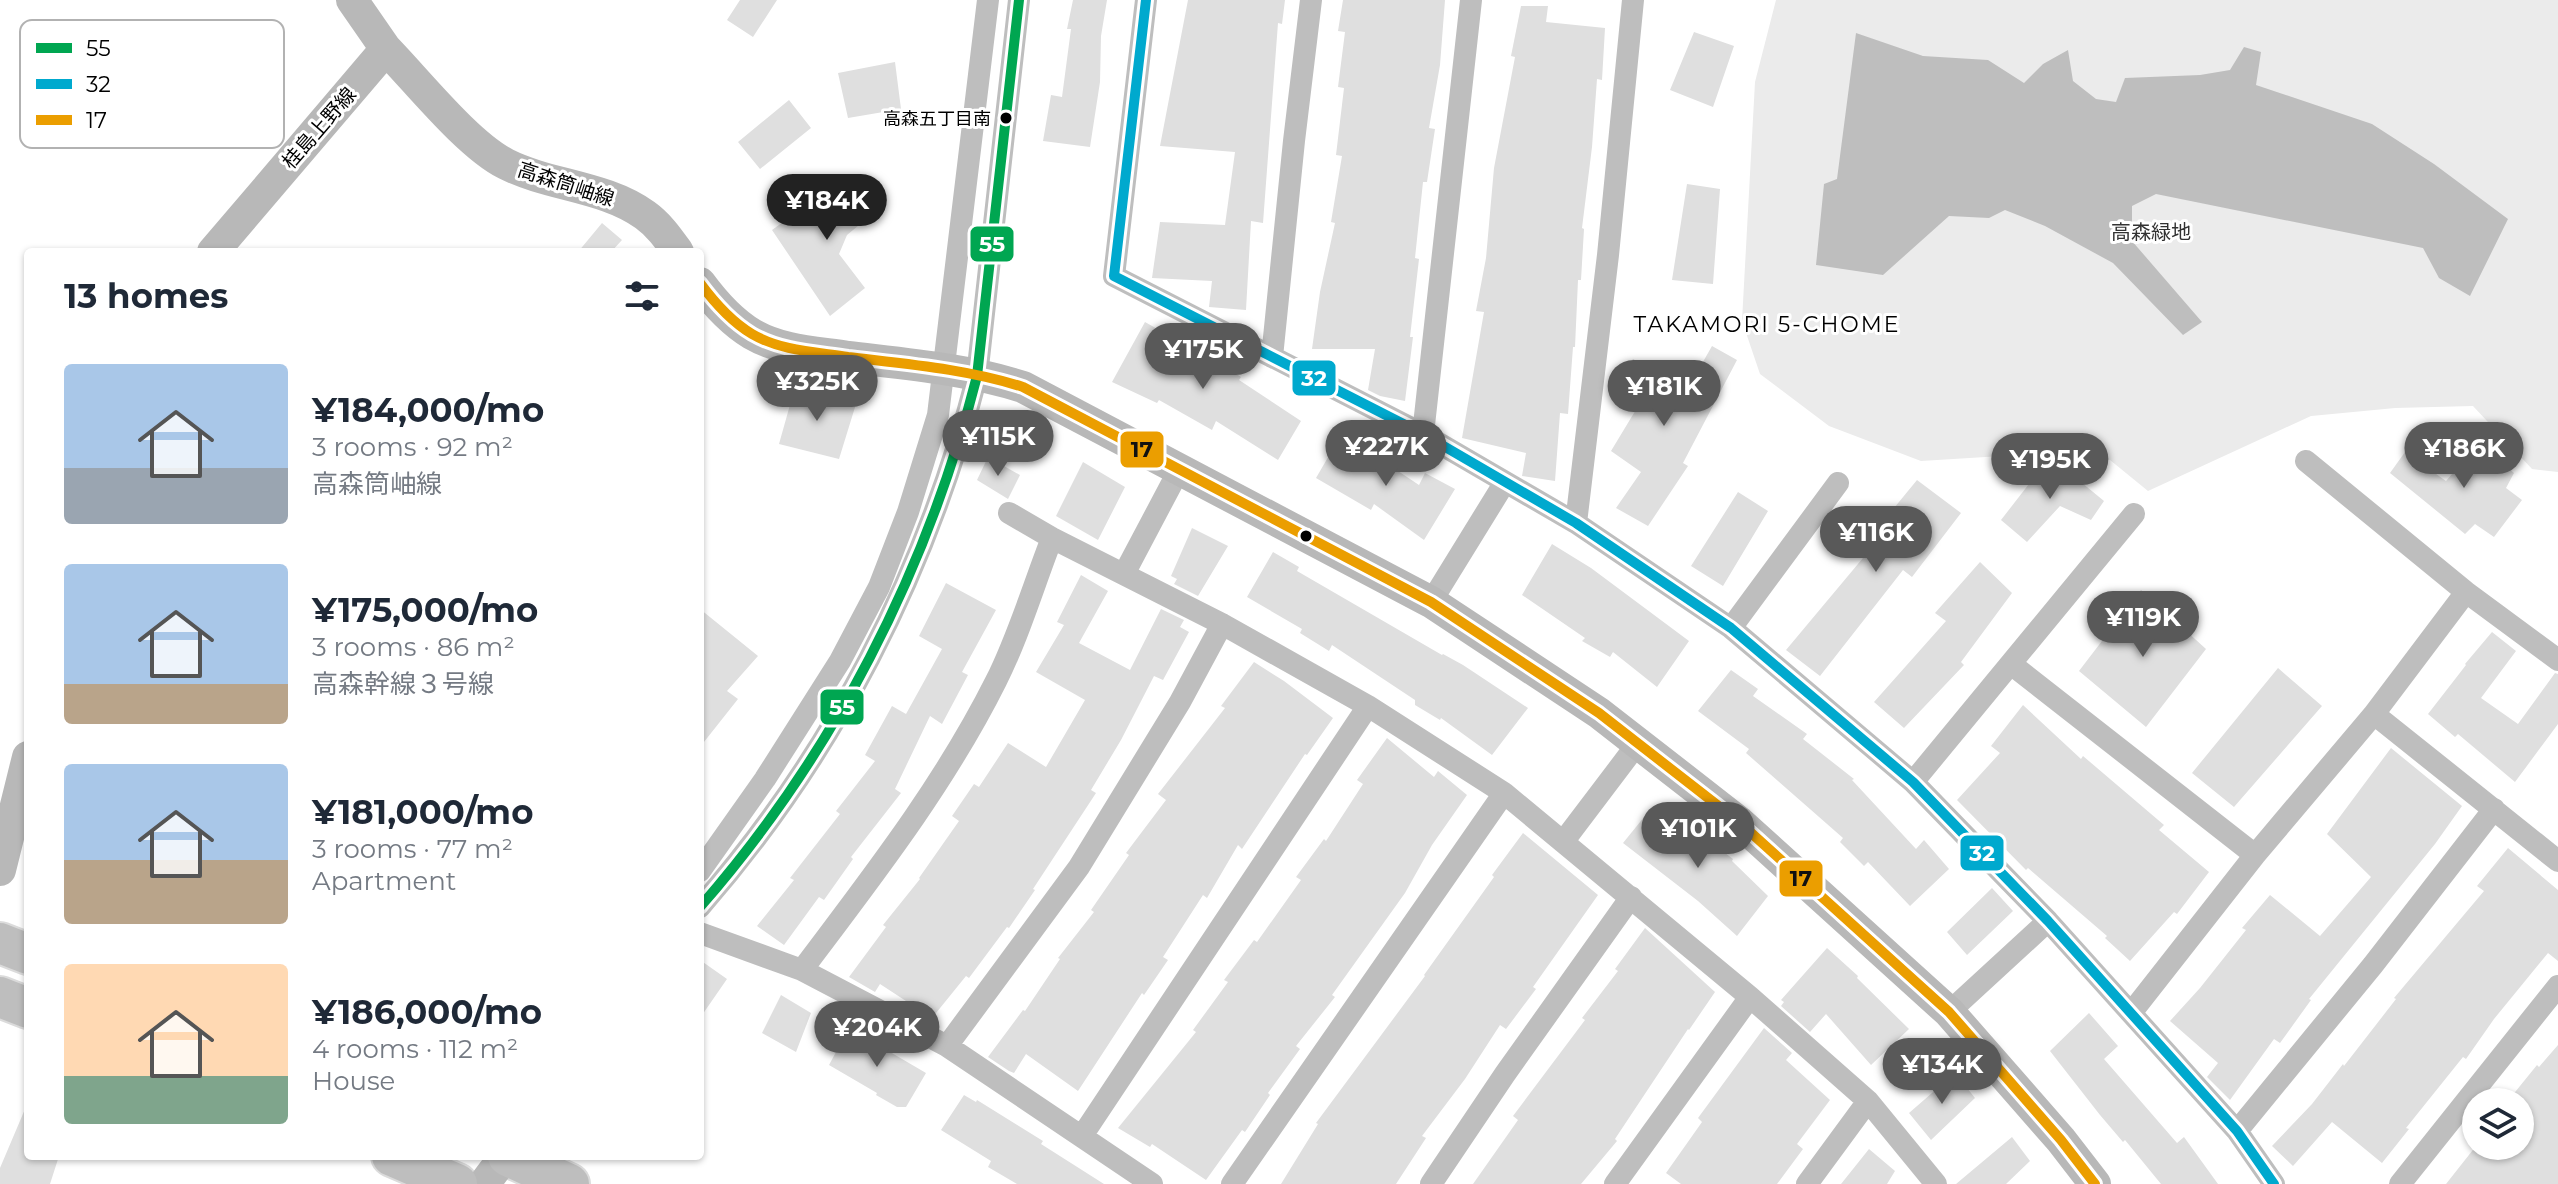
<!DOCTYPE html>
<meta charset="utf-8">
<style>
:root{--surface:#fff;--page:#f2f2f3;--text:#1f2937;--muted:#747a83;--accent:#595959}
body{margin:0;font-family:Montserrat,"Noto Sans JP",sans-serif;background:var(--page);color:var(--text);height:100vh;display:flex;flex-direction:column;font-size:30px;white-space:nowrap}
*{box-sizing:border-box;margin:0}
p{font-size:26px;color:var(--muted)}
.icon{flex:none;width:44px;height:44px;fill:none;stroke:currentColor;stroke-width:2;stroke-linecap:round;stroke-linejoin:round}
.map{position:relative;flex:1;overflow:hidden}
.sheet{position:absolute;left:24px;top:248px;width:680px;height:912px;display:flex;flex-direction:column;background:var(--surface);border-radius:8px;box-shadow:0 2px 6px #0004}
.sheet>*{flex:none}
.buttons{position:absolute;left:2462px;top:1088px;display:grid;gap:16px}
.buttons a{display:grid;place-items:center;width:72px;height:72px;border-radius:50%;background:var(--surface);box-shadow:0 2px 6px #0004;font-size:40px}
.price{position:absolute;translate:-50% -68px;padding:0 18px;border-radius:28px;background:var(--accent);color:#fff;font-size:26px;line-height:52px;filter:drop-shadow(0 2px 4px #0008)}
.price::after{content:'';position:absolute;left:50%;top:48px;width:24px;height:18px;margin-left:-12px;background:inherit;clip-path:polygon(0 0,100% 0,50% 100%)}
.price.selected{background:#222;color:#fff}
ul{padding:0;list-style:none}
li{display:flex;align-items:center;gap:24px;height:200px;padding:0 40px}
li span{display:grid;place-items:center;flex:none;width:224px;height:160px;border-radius:8px;color:#555}
li>.icon{margin-inline-start:auto}
span .icon{width:96px;height:96px;fill:#fffc;stroke-width:1}
li b{font-size:34px}
h2{display:flex;justify-content:space-between;align-items:center;height:96px;padding:0 40px;font-size:34px}
.map>svg:first-child{display:block}
</style>
<div class="map">
<svg width="2558" height="1184" viewBox="0 0 2558 1184">
<rect width="100%" height="100%" fill="#fff"/>
<path fill="#ebebeb" d="M1776,0H2558V472L2532,469L2473,406L2395,408L2311,416L2148,491L2110,460L2048,453L1921,461L1829,426L1760,374L1742,321L1755,82Z"/>
<path fill="#bebebe" d="M1856,33L1923,56L1988,60L2024,83L2043,64L2068,50L2073,81L2096,99L2116,102L2125,78L2200,75L2230,70L2244,47L2261,52L2256,85L2372,124L2434,164L2508,219L2470,296L2439,278L2423,248L2156,194L2132,206V241L2202,322L2183,335L2113,263L2045,226L2005,210L1989,218L1949,216L1883,275L1816,265L1824,184L1837,179Z"/>
<path fill="#dfdfdf" d="M740,0H777L753,37L727,20Z
M1073,0H1107L1101,36L1100,82L1090,147L1043,141L1051,95L1062,97L1071,29H1067Z
M1188,0H1285L1282,24L1278,23L1263,223L1251,221L1246,310L1209,307L1212,281L1152,278L1160,222L1225,225L1235,152L1160,146Z
M1343,0H1445L1440,65L1429,128L1435,129L1427,182H1423L1415,258L1419,259L1410,337H1413L1405,401L1380,396L1368,390L1375,349H1312L1320,292L1335,223L1331,222L1342,156L1336,155L1344,88L1338,87L1345,32L1338,31Z
M1521,6H1548L1546,22L1605,28L1602,80L1597,79L1592,147L1582,228L1584,229L1581,280H1578L1575,347H1573L1568,414L1560,413L1555,481L1522,476L1526,453L1462,438L1484,312L1476,311L1486,258L1494,168L1515,57L1511,56Z
M1694,32L1734,46L1713,107L1670,90Z
M895,62L901,109L848,118L838,73Z
M789,100L811,128L760,169L738,142Z
M848,175L876,211L847,235L839,254L865,288L830,316L772,230Z
M1687,184L1720,189L1713,284L1672,280Z
M602,223L622,240L611,252H578Z
M1145,322L1212,360L1213,359L1241,377L1239,380L1301,421L1278,460L1216,421L1212,430L1159,400L1157,403L1112,382Z
M1712,346L1737,360L1683,463L1688,466L1648,526L1616,508L1641,472L1611,451L1637,408L1611,395L1633,359L1687,390Z
M795,387L856,404L839,459L779,444Z
M1338,440L1365,454L1368,451L1419,485L1425,473L1455,489L1424,540L1374,504L1371,510L1316,478Z
M2479,443L2514,473L2506,488L2522,500L2494,537L2475,524L2465,534L2390,473L2405,452L2446,481Z
M988,457L1020,475L1008,499L977,480Z
M1083,462L1125,487L1098,540L1056,516Z
M2046,462L2070,473L2104,501L2091,520L2060,506L2027,542L2001,520Z
M1917,480L1961,513L1912,577L1903,570L1820,676L1786,650L1873,546L1867,541Z
M1738,492L1768,511L1723,586L1691,566Z
M1192,528L1228,546L1198,596L1174,584L1177,579L1171,576Z
M1552,544L1591,568L1689,641L1657,687L1613,652L1610,657L1582,641L1585,638L1522,595Z
M1273,552L1299,567L1297,571L1442,655L1443,654L1463,665L1528,708L1492,755L1441,718L1440,720L1415,705V700L1332,645L1329,651L1300,633L1302,629L1247,597Z
M1980,562L2012,593L1961,662L1964,665L1904,728L1874,702L1946,621L1935,613Z
M1081,575L1108,591L1079,643L1130,670L1161,609L1184,620L1180,627L1189,632L1163,680L1154,676L1121,740L1091,790L1096,793L1033,889L1035,890L1009,928L1007,927L969,978L966,976L932,1018L880,984L875,992L849,977L886,927L883,925L920,879L919,878L959,821L952,816L974,784L979,787L1008,743L1046,767L1085,700L1036,672L1064,625L1057,622Z
M946,583L996,610L962,672L968,675L942,724L930,716L895,789L901,793L851,857L853,859L824,900L819,897L784,945L757,926L794,880L790,878L840,814L836,811L875,761L865,755L892,706L906,714L942,649L919,636Z
M2141,590L2206,649L2146,727L2079,671Z
M700,609L758,656L727,691L738,699L700,747Z
M2492,632L2516,651L2481,698L2518,724L2555,673L2558,674V724L2515,782L2458,734L2455,737L2428,714L2466,665L2465,664Z
M1254,662L1284,681L1333,718L1307,755L1305,754L1242,849L1238,845L1207,898L1203,895L1163,957L1168,960L1144,995L1142,993L1078,1091L1026,1054L1014,1073L1009,1071L988,1057L1023,1010L1025,1011L1060,959L1058,958L1094,912L1091,910L1129,855L1126,853L1166,800L1158,794L1225,708L1221,706Z
M2278,668L2322,706L2234,807L2192,773Z
M1731,670L1758,689L1753,696L1807,734L1803,739L1854,779L1852,780L1916,849L1924,840L1949,869L1910,906L1868,862L1864,866L1840,842L1843,838L1746,753L1749,749L1698,711Z
M2023,705L2081,759L2083,756L2164,825L2159,830L2209,872L2177,914L2174,912L2130,961L2105,938L2107,936L2028,868L2026,870L1957,800L2000,753L1991,746Z
M1387,738L1434,777L1438,771L1467,795L1432,845L1405,893L1332,995L1335,997L1296,1046L1300,1049L1268,1093L1270,1095L1245,1132L1242,1130L1206,1180L1152,1144L1150,1147L1118,1128L1196,1032L1193,1030L1228,982L1224,980L1254,940L1257,942L1301,880L1296,877L1324,839L1326,841L1363,784L1357,780Z
M2391,748L2462,806L2435,844L2309,999L2311,1000L2280,1043L2274,1039L2230,1100L2207,1077L2218,1063L2170,1021L2200,988L2246,930L2242,928L2270,895L2320,936L2371,877L2327,834Z
M1653,806L1703,846L1708,840L1733,859L1732,861L1768,896L1737,936L1698,901L1623,843Z
M1523,833L1598,895L1533,987L1536,989L1506,1029L1500,1025L1465,1079L1422,1136L1426,1138L1396,1184H1281L1318,1124L1316,1123L1425,976L1424,975L1494,877L1492,875Z
M2508,848L2558,890V961L2548,953L2494,1019L2466,1059L2463,1057L2406,1128L2409,1129L2382,1163L2332,1122L2293,1166L2272,1146L2312,1104L2343,1064L2344,1066L2396,999L2394,998L2484,891L2477,886Z
M1992,888L2013,911L1967,955L1947,932Z
M1645,928L1715,992L1689,1030L1688,1029L1615,1139L1617,1141L1581,1184H1473L1518,1120L1513,1116L1585,1020L1582,1018L1618,971L1615,969Z
M1827,948L1858,976L1857,978L1909,1029L1871,1065L1826,1014L1810,1032L1781,1006L1784,1002L1781,1000Z
M700,960L727,979L700,1018Z
M781,995L811,1013L796,1052L762,1033Z
M2089,1013L2118,1046L2104,1059L2177,1143L2184,1137L2218,1184H2161L2125,1140L2123,1142L2100,1115L2050,1051Z
M849,1028L926,1073L906,1107H897L876,1095L877,1093L829,1065Z
M1764,1028L1792,1053L1786,1060L1830,1100L1797,1144L1803,1149L1777,1184H1681L1666,1173L1702,1122L1698,1118Z
M2558,1045V1184H2446L2476,1146H2520V1102H2507L2537,1065L2539,1067Z
M1955,1073L1975,1098L1931,1140L1909,1113Z
M964,1095L976,1102L977,1100L1043,1141L1041,1144L1104,1184H1017L988,1167L991,1161L941,1130Z
M28,1102V1156H59L50,1184H0V1168Z
M2012,1137L2030,1161L2006,1184H1956Z
M1869,1149L1895,1171L1887,1184H1841Z"/>
<g fill="none" stroke-linecap="round" stroke-linejoin="round">
<defs>
<path id="highway" d="M0,943L28,954
M0,997L28,1008
M392,1156L457,1184
M508,1156L569,1184"/>
</defs>
<use href="#highway" stroke="#dbdbdb" stroke-width="44"/>
<path stroke="#bebebe" stroke-width="22" d="M1146,0L1114,276L1423,434L1576,523L1731,628L1913,782L2048,921L2237,1131L2274,1184
M1272,357L1294,141L1311,0
M1423,434L1471,0
M2306,461L2466,592L2558,660
M1009,513L1052,538L1222,624L1368,706L1504,793L1750,997L1868,1101L1936,1184
M1576,523L1608,255L1633,0
M1124,574L1179,470
M1431,602L1505,482
M1731,628L1838,483
M2011,664L2255,855
M2374,714L2558,861
M1913,782L2134,514
M1563,842L1638,743
M700,871L765,779L840,661L879,587L908,512L938,415L988,0
M700,907C833,755 927,572 977,376L1019,0
M700,933L802,970L947,1046L1152,1184
M802,970C872,877 944,785 996,681C1018,638 1034,584 1052,538
M1949,1012L2048,921
M2131,1013L2255,855L2374,714L2466,592
M947,1046L1079,867L1180,702L1222,624
M2237,1131L2373,965L2494,809
M1082,1136L1368,706
M1232,1184L1504,793
M1431,1184L1505,1074L1631,897
M1615,1184L1750,997
M1807,1184L1868,1101
M2400,1184L2558,986"/>
<path stroke="#b8b8b8" stroke-width="32" d="M386,49C418,82 468,145 506,164C550,186 605,186 645,215C659,225 668,238 678,252
M213,252L386,49L352,0
M700,283C714,302 732,322 752,334C781,351 816,352 848,357C906,364 967,369 1023,387L1431,602L1599,713L1739,822L1949,1012L2061,1140L2095,1184
M0,870L28,757
M484,1184L505,1156"/>
<use href="#highway" stroke="#bebebe" stroke-width="40"/>
<defs>
<path id="bus-1" d="M700,907C833,755 927,572 977,376L1019,0"/>
<path id="bus-2" d="M1146,0L1114,276L1423,434L1576,523L1731,628L1913,782L2048,921L2237,1131L2274,1184"/>
<path id="bus-3" d="M700,283C714,302 732,322 752,334C781,351 816,352 848,357C906,364 967,369 1023,387L1431,602L1599,713L1739,822L1949,1012L2061,1140L2095,1184"/>
</defs>
<use href="#bus-1" stroke="#fff" stroke-width="16"/>
<use href="#bus-2" stroke="#fff" stroke-width="16"/>
<use href="#bus-3" stroke="#fff" stroke-width="16"/>
<use href="#bus-1" stroke="#00a651" stroke-width="10"/>
<use href="#bus-2" stroke="#00a9ce" stroke-width="10"/>
<use href="#bus-3" stroke="#eb9e00" stroke-width="10"/>
</g>
<g fill="#000" stroke="#fff" stroke-width="3">
<circle cx="1006" cy="118" r="7"/>
<circle cx="1306" cy="536" r="7"/>
</g>
<g text-anchor="middle" stroke-width="6" stroke-linejoin="round" paint-order="stroke">
<g font-size="18" fill="#000" stroke="#fff" text-anchor="end">
<text x="991" y="125">高森五丁目南</text>
</g>
<g font-size="20" fill="#000" stroke="#fff">
<text transform="translate(319 128) rotate(-49)" y="7">桂島上野線</text>
<text transform="translate(566 184) rotate(18)" y="7">高森筒岫線</text>
</g>
<g font-size="20" fill="#323232" stroke="#fff">
<text x="2151" y="239">高森緑地</text>
</g>
<g font-size="22" letter-spacing="2" fill="#000" stroke="#fff">
<text x="1767" y="332">TAKAMORI 5-CHOME</text>
</g>
</g>
<rect x="20" y="20" width="264" height="128" rx="12" fill="#fff" stroke="#b2b2b2" stroke-width="2"/>
<rect x="36" y="43" width="36" height="10" fill="#00a651"/>
<rect x="36" y="79" width="36" height="10" fill="#00a9ce"/>
<rect x="36" y="115" width="36" height="10" fill="#eb9e00"/>
<g font-size="22" fill="#000">
<text x="86" y="56">55</text>
<text x="86" y="92">32</text>
<text x="86" y="128">17</text>
</g>
<g stroke="#fff" stroke-width="3">
<rect x="969" y="225" width="46" height="38" rx="8" fill="#00a651"/>
<rect x="1291" y="359" width="46" height="38" rx="8" fill="#00a9ce"/>
<rect x="1119" y="430" width="46" height="39" rx="8" fill="#eb9e00"/>
<rect x="819" y="688" width="46" height="38" rx="8" fill="#00a651"/>
<rect x="1959" y="834" width="46" height="38" rx="8" fill="#00a9ce"/>
<rect x="1778" y="859" width="46" height="39" rx="8" fill="#eb9e00"/>
</g>
<g font-size="22" text-anchor="middle" font-weight="bold" fill="#fff">
<text x="992" y="252">55</text>
<text x="1314" y="386">32</text>
<text x="842" y="715">55</text>
<text x="1982" y="861">32</text>
</g>
<g font-size="22" text-anchor="middle" font-weight="bold" fill="#111">
<text x="1142" y="457">17</text>
<text x="1801" y="886">17</text>
</g>
</svg>
<div class="buttons">
<a><svg class="icon" aria-label="layers" viewBox="0 0 24 24"><path d="M12 4l9 5-9 5-9-5zM3 14l9 5 9-5"/></svg></a>
</div>
<b class="price selected" style="left:827px;top:242px">¥184K</b>
<b class="price" style="left:1203px;top:391px">¥175K</b>
<b class="price" style="left:817px;top:423px">¥325K</b>
<b class="price" style="left:1664px;top:428px">¥181K</b>
<b class="price" style="left:998px;top:478px">¥115K</b>
<b class="price" style="left:1386px;top:488px">¥227K</b>
<b class="price" style="left:2464px;top:490px">¥186K</b>
<b class="price" style="left:2050px;top:501px">¥195K</b>
<b class="price" style="left:1876px;top:574px">¥116K</b>
<b class="price" style="left:2143px;top:659px">¥119K</b>
<b class="price" style="left:1698px;top:870px">¥101K</b>
<b class="price" style="left:877px;top:1069px">¥204K</b>
<b class="price" style="left:1942px;top:1106px">¥134K</b>
<section class="sheet">
<h2>13 homes<svg class="icon" aria-label="filters" viewBox="0 0 24 24"><path d="M4 7h16M4 17h16"/><circle cx="9" cy="7" r="2"/><circle cx="15" cy="17" r="2"/></svg></h2>
<ul>
<li><span style="background:linear-gradient(#a9c7e8 65%,#9aa5b1 0)"><svg class="icon" aria-label="home" viewBox="0 0 24 24"><path d="M3 11l9-7 9 7M6 9v11h12V9"/></svg></span><div><b>¥184,000/mo</b><p>3 rooms · 92 m²</p><p>高森筒岫線</p></div></li>
<li><span style="background:linear-gradient(#a9c7e8 75%,#b9a48a 0)"><svg class="icon" aria-label="home" viewBox="0 0 24 24"><path d="M3 11l9-7 9 7M6 9v11h12V9"/></svg></span><div><b>¥175,000/mo</b><p>3 rooms · 86 m²</p><p>高森幹線３号線</p></div></li>
<li><span style="background:linear-gradient(#a9c7e8 60%,#b9a48a 0)"><svg class="icon" aria-label="home" viewBox="0 0 24 24"><path d="M3 11l9-7 9 7M6 9v11h12V9"/></svg></span><div><b>¥181,000/mo</b><p>3 rooms · 77 m²</p><p>Apartment</p></div></li>
<li><span style="background:linear-gradient(#ffd9b3 70%,#7fa58c 0)"><svg class="icon" aria-label="home" viewBox="0 0 24 24"><path d="M3 11l9-7 9 7M6 9v11h12V9"/></svg></span><div><b>¥186,000/mo</b><p>4 rooms · 112 m²</p><p>House</p></div></li>
</ul>
</section>
</div>
